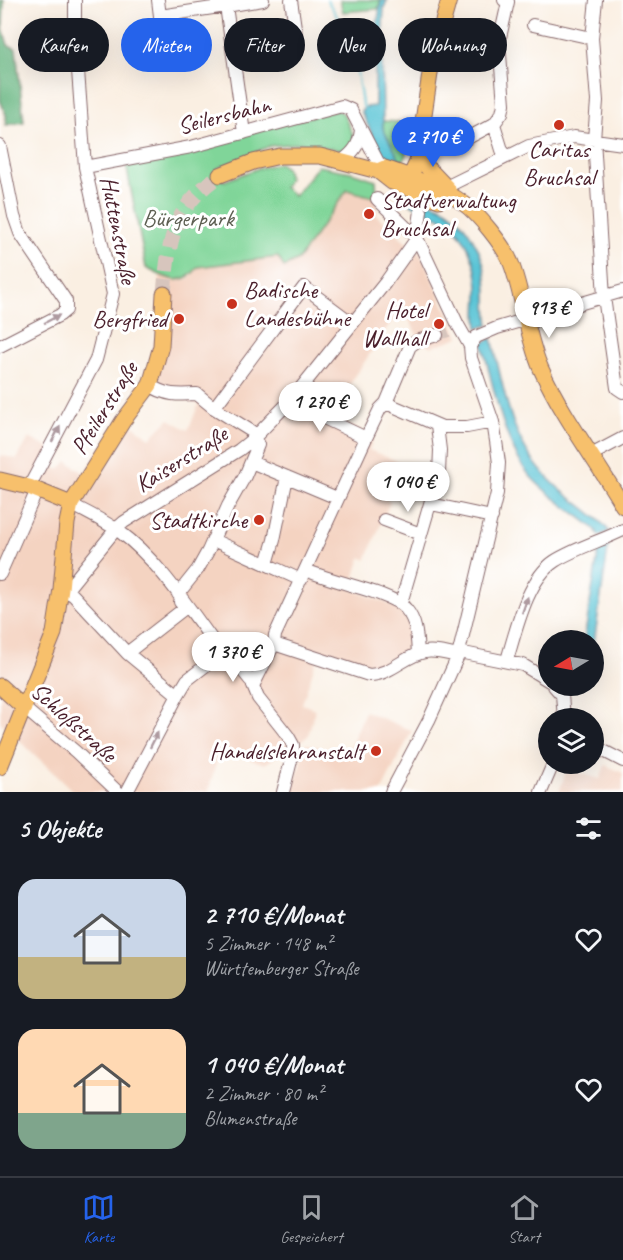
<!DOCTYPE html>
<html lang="de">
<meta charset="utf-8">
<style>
:root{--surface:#171b24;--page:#242831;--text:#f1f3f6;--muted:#9ea1a6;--line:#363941;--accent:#2563eb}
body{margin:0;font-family:Caveat,sans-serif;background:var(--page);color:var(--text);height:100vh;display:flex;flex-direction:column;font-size:22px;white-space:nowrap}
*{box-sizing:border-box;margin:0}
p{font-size:20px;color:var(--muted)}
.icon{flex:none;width:33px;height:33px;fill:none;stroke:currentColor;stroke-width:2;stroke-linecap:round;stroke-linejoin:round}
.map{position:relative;height:792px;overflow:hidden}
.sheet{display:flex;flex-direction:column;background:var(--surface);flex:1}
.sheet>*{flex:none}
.guide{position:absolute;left:18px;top:18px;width:588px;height:54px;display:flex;gap:12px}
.needle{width:39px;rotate:260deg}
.controls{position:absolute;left:538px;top:630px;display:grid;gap:12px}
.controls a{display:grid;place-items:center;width:66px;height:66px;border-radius:50%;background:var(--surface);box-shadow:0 6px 24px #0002;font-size:30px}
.price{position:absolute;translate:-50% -51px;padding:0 14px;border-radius:21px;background:#fff;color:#222;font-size:20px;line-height:39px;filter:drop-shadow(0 2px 3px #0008)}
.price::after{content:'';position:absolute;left:50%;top:36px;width:18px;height:14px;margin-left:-9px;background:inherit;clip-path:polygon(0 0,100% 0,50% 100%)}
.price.selected{background:var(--accent);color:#fff}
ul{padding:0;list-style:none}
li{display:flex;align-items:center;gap:18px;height:150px;padding:0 18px}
li span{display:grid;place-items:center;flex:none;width:168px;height:120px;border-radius:18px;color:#555}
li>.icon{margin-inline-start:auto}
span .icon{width:72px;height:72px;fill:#fffc;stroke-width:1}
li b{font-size:26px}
h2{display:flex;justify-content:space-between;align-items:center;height:72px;padding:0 18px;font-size:26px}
.chip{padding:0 21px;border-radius:27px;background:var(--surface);box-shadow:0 6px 24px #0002;font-size:21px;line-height:54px}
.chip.selected{background:var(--accent);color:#fff}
.menu{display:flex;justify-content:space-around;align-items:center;height:84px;border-top:2px solid var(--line);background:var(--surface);font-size:16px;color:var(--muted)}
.menu a{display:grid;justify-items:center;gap:3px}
.menu .selected{color:var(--accent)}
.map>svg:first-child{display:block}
</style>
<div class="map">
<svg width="623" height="792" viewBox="0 0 623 792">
<rect width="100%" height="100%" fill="#fff"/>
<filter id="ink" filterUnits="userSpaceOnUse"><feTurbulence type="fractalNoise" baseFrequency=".0167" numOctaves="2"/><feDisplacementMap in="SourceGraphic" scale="12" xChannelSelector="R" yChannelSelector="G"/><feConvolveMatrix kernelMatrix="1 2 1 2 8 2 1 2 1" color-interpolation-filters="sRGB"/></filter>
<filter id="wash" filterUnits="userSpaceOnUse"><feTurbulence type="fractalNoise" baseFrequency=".008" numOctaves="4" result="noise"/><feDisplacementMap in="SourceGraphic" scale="24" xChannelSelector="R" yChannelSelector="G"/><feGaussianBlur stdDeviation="1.35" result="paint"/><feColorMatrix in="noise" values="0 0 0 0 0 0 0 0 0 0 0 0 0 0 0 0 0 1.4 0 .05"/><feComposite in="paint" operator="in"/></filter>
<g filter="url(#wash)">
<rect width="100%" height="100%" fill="#faefe2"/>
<path fill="#f4d3c1" d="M347,190L377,198L376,215L421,255L459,337L431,347L419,339L402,305L340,399L354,406L346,424L374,437L369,450L402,463L387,500L390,502L366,560L361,557L351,589L404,610L414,631L411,652L382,670L356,667L318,655L302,704L315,709L308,736L265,764L220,750L208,792H74L0,722V455L17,459L29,438L51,449L45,462L59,470L67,461L84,473L121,416L150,438L169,419L188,430L199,404L155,391L141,385L148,370L156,335L160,275L178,281L190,278L198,267L278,257L284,267L298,260Z
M365,711L412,731L381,792H292L306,744L347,756Z
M605,765L623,773V792H559L567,769L600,779Z"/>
<path fill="#80d599" stroke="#657a62" stroke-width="1.5" d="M340,0H381L378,9L343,12Z
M337,110L343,113L354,137L351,145L346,151L301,143L270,146L216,169L224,181L256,169L279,163L286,168L289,178L284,187L294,196L318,166L351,172L376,180L377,198L347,190L298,260L284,267L278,257L198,267C182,289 166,278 146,268L126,164Z
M383,121L399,122L403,141L408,142L405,158L401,162L383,129Z"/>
<path fill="#68b681" stroke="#596a56" stroke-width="1.5" d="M0,0H4L3,28L8,45L16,48L24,122L6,125V115L0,100Z"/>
<path fill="#5ac4d6" stroke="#527280" stroke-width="1.5" d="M381,0H387L384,8L382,42L383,129L401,162L385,161L361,111L366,107L375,106V38Z
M401,192C437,204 457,207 475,243C481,254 485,265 486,278C488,294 486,309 489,325L478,328C476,315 478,303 478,291C478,265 466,232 443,219C425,209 413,211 401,192Z
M492,338C504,390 510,442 550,480C568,499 592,510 609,531L599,536L595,529C574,512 549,497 531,477C503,445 493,384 482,343Z
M608,543V549L594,643V640H584L599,547Z"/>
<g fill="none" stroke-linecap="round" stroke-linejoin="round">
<path stroke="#5ac4d6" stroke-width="2" d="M327,0C352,38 356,60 362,104L365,109"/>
</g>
</g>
<g filter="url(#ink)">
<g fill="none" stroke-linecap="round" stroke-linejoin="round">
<path stroke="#d7c5bd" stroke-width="12" stroke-dasharray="12 6" stroke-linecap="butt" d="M437,335L453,329"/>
<path stroke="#d7c5bd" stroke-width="15" stroke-dasharray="15 8" stroke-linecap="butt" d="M164,294C169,240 172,208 220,175"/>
<defs>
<path id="minor" d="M158,0L160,16L226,6L244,133
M291,0L298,48
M504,0L508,2L499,42L504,104L502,113L494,124L502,150L507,157
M596,0L592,38L597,101L594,139L604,297L617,388L623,392
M226,6L263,0
M160,16L163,37
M533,25L592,38
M464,140L494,124
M0,146L14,216L20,233L66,301V310L60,315L0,346
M342,161C355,151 359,145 361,130
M85,167L191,147L342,106L351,110L378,162L385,168
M446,187L529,146L574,137L623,144
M377,199L417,238L458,325L470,346
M150,385C165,396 179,395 197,394L214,408L251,431L258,445L245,476L228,506L208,551L198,569L178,594
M292,399L305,409L366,438
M386,403L442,427H467L493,422
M214,408L304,287L352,323
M591,455L623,438
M251,462L337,498
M29,487L96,360L113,294L85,167L75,29V0
M71,504C87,513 105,521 120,532C159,560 193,615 222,653L230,655L250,680L254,682
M431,504L492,517
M384,520L421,534
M213,540L301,580
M267,564L274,540L287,477
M306,570C328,581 394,593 406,609C417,622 417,638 418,654
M0,574L37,490
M61,589L69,587L116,529L124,522L239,450L254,438L292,399L385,283L417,238L421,211
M61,589L73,595L127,653L178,695
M401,603L439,473L440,450L437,426
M274,644L369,675C391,675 405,655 425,652C435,650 448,654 458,656
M459,652L523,665L549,681
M127,653L185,608L180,602L181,601
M507,660C516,631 527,579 555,561C576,548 601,541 623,530
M554,686L562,695L564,718
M24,708L76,752L118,792
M594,746L623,761
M127,792L178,695L187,680L222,653
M283,792L293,753V745L288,736L258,698L253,686L274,644L275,635L366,438L380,409L386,403L410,346L417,341L437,335
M391,792L429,720L458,656L497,493L499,463L496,441L493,422L471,358L470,346L476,337L497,328L623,291
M541,792L553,764"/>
<path id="major" d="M420,149L426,166L448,189
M378,171L385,168L388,169C414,178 441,187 463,203C478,213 504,246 511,263C524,297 526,335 541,369C563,417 596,460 623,506
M220,175L253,162L280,156H320L378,171L392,182L439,200
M406,186L417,162L432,60L449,0
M0,480L29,487L71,504
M0,686L24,708
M0,767L54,633L61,589L67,523L71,504L123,421L150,385L161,346L164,294"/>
</defs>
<use href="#minor" stroke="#88686b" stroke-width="14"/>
<use href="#major" stroke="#88686b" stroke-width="17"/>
<use href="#minor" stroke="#fff" stroke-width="12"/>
<use href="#major" stroke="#f7c06c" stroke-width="15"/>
</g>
<defs><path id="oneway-solid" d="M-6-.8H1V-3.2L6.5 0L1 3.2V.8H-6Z" transform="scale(1.5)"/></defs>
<g fill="#ae9aa0">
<use href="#oneway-solid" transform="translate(52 319) rotate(-28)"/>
<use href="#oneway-solid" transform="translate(56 434) rotate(-62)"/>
<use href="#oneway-solid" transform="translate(525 605) rotate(-71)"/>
<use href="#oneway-solid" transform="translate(154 740) rotate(-63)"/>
</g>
</g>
<g fill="#c8321e" stroke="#fff" stroke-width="2">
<circle cx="559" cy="125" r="6"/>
<circle cx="369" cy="214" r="6"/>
<circle cx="232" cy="304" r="6"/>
<circle cx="179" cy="319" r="6"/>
<circle cx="439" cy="324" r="6"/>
<circle cx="259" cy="520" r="6"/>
<circle cx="376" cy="751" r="6"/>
</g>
<g text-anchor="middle" stroke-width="6" stroke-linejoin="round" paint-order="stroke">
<g font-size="24" fill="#4a1f2b" stroke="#fff">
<text transform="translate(224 115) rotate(-14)" y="8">Seilersbahn</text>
<text transform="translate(119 230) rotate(79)" y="8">Huttenstraße</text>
<text transform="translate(104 408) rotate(-58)" y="8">Pfeilerstraße</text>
<text transform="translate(181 459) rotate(-32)" y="8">Kaiserstraße</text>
<text transform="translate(74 722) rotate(42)" y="8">Schloßstraße</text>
</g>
<g font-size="24" fill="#4a1f2b" stroke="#fff" text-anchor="end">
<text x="559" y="157" text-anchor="middle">Caritas<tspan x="559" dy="28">Bruchsal</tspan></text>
<text x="381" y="208" text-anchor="start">Stadtverwaltung<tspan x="381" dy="28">Bruchsal</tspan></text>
<text x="244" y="298" text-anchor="start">Badische<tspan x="244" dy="28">Landesbühne</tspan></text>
<text x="427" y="318">Hotel<tspan x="427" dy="28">Wallhall</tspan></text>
<text x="167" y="327">Bergfried</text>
<text x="247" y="528">Stadtkirche</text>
<text x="364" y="759">Handelslehranstalt</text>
</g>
<g font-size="24" fill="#5d5f52" stroke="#fff">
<text x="188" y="226">Bürgerpark</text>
</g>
</g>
</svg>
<div class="controls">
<a><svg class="needle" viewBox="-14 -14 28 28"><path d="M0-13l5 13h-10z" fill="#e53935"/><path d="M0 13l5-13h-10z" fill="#9ea1a6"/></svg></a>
<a><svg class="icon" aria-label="layers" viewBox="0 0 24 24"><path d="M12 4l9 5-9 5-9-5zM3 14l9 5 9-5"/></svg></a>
</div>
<b class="price selected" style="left:433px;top:168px">2 710 €</b>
<b class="price" style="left:549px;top:339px">913 €</b>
<b class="price" style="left:320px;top:433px">1 270 €</b>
<b class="price" style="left:408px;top:513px">1 040 €</b>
<b class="price" style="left:233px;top:683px">1 370 €</b>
<div class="guide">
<a class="chip">Kaufen</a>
<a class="chip selected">Mieten</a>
<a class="chip">Filter</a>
<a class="chip">Neu</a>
<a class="chip">Wohnung</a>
</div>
</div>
<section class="sheet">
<h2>5 Objekte<svg class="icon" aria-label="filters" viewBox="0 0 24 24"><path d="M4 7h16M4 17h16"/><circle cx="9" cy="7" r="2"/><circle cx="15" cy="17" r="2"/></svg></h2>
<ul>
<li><span style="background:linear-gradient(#c9d6e8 65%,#c2b280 0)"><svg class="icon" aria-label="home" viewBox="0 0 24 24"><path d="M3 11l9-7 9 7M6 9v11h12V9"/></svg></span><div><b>2 710 €/Monat</b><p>5 Zimmer · 148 m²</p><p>Württemberger Straße</p></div><svg class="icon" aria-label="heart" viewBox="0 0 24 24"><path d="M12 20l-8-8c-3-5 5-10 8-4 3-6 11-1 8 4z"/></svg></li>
<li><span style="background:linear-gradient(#ffd9b3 70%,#7fa58c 0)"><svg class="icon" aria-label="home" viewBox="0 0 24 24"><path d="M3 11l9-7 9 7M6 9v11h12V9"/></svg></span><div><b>1 040 €/Monat</b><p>2 Zimmer · 80 m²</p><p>Blumenstraße</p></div><svg class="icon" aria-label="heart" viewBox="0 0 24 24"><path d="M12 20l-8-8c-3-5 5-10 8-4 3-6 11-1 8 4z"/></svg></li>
</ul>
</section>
<nav class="menu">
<a class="selected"><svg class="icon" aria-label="map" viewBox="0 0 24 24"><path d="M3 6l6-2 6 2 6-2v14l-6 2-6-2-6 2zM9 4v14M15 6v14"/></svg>Karte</a>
<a><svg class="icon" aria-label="saved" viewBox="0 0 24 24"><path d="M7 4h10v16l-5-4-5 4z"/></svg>Gespeichert</a>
<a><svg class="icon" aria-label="home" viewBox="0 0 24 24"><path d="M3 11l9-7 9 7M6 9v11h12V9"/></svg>Start</a>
</nav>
